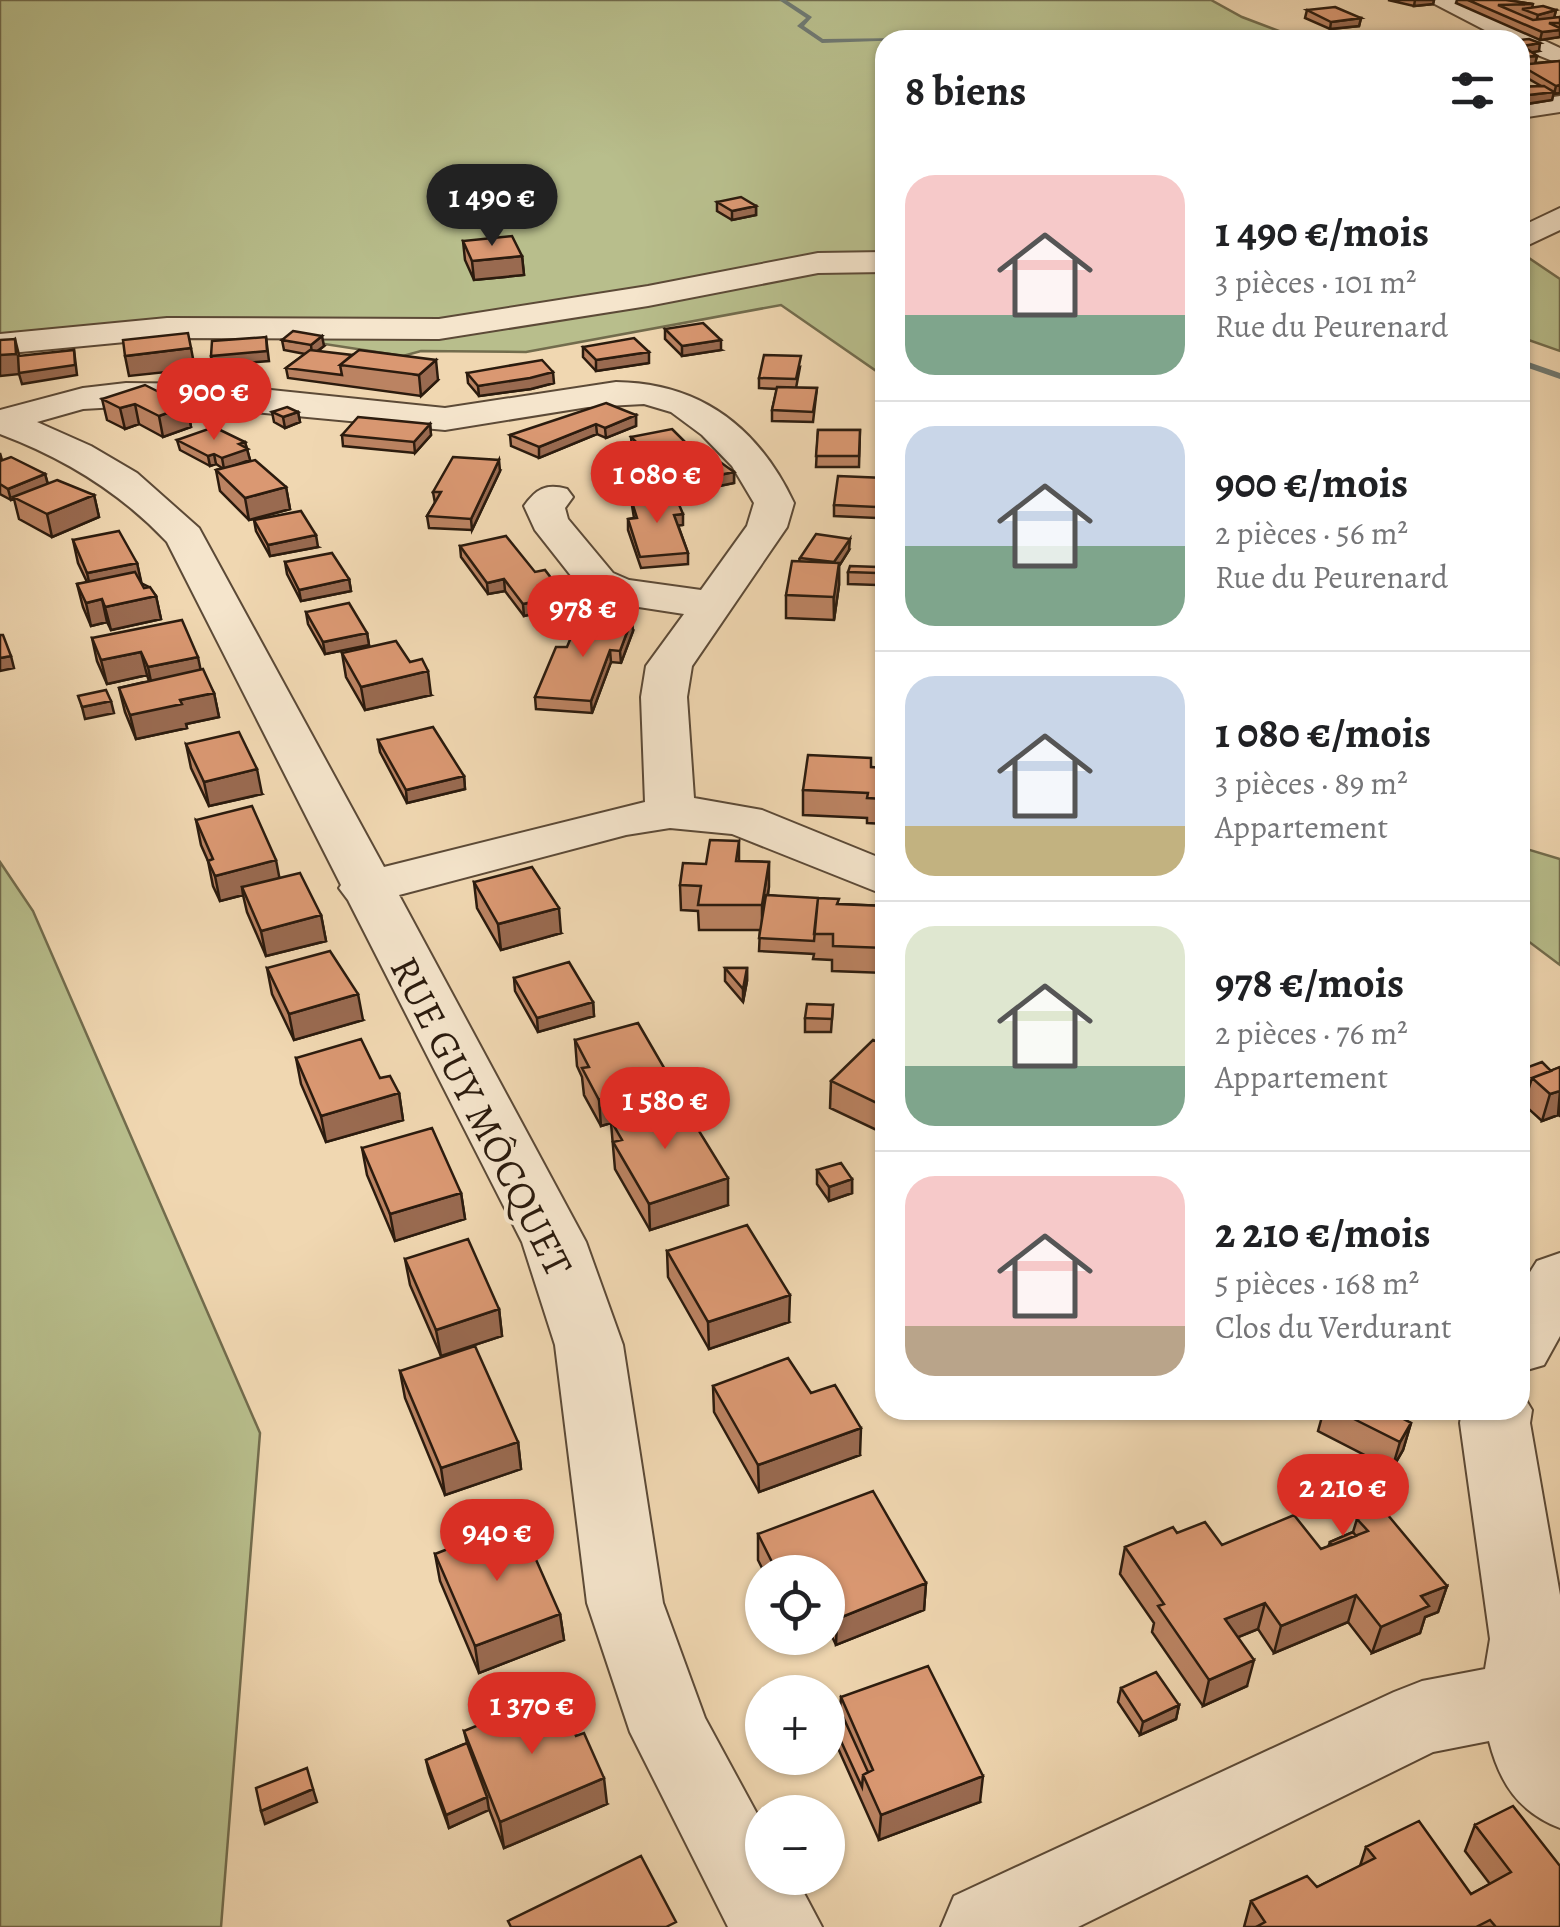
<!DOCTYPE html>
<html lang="fr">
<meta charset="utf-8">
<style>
:root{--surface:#fff;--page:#f6f6f6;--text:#202124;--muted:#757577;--line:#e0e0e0;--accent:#d93025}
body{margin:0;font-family:Alegreya,serif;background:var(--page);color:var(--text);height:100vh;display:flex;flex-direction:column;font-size:38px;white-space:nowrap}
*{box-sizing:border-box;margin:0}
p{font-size:32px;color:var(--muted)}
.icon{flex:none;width:55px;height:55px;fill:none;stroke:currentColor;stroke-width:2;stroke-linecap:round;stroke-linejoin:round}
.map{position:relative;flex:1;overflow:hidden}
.sheet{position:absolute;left:875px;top:30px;width:655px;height:1390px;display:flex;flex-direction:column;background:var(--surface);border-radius:30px;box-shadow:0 2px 8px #0004}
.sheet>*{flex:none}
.controls{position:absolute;left:745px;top:1555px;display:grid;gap:20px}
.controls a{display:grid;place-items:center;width:100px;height:100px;border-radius:50%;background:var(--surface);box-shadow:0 2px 8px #0004;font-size:50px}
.price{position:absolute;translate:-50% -85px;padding:0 22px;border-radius:35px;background:var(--accent);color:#fff;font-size:32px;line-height:65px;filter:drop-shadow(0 2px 5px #0008)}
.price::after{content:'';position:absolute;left:50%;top:60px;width:30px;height:22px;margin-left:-15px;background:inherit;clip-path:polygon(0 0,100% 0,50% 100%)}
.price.selected{background:#222;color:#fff}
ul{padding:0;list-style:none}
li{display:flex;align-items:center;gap:30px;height:250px;padding:0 30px}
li+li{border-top:2px solid var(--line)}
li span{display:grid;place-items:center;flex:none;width:280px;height:200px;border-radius:30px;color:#555}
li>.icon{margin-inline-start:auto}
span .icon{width:120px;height:120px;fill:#fffc;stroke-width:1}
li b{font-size:42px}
h2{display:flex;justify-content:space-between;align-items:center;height:120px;padding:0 30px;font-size:42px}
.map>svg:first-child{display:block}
</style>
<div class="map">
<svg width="1560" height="1927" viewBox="0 0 1560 1927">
<rect width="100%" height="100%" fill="#f0d7b1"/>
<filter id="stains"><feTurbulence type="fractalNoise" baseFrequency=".002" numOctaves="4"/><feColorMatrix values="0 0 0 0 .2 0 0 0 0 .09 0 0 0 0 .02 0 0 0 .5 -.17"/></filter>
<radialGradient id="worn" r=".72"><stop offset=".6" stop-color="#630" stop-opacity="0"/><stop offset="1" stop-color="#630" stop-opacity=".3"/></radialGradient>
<path fill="#b8be8c" stroke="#726c4d" stroke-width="2.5" d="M0,0H1211L1242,17L1300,39L885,40V377L781,305L526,352L421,351L403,356L227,329L0,338Z
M1520,252L1560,279V351L1520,337Z
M1520,847L1560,859V965L1520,935Z
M0,862L33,911L260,1433L221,1927H0Z"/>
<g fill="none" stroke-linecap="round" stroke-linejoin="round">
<path fill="#6f7972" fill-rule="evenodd" d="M779,0H786L812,17L804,26L823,39L902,38L905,40L822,43L797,26L806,18Z
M1520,359L1560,373V379L1520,365Z"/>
<defs>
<path id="minor" d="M1427,0H1457L1560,48V64L1520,48V40H1504Z
M1560,96V112L1520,118V102Z
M1560,208V230L1520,249V227Z
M885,252V272L818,273L648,306L439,339L167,338L0,354V334L167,318L439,319L648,286L818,253Z
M616,382C700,383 758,427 794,503L787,527L692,666L687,697L694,798L762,810L885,860V895L732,834L670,828L626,835L399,895L586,1242L623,1345L663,1603L705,1718L762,1823V1878H796L822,1927H728L630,1732L587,1603L555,1345L522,1242L348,900L339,888L341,885L167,542C120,492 64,458 0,434V410L83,388L126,383L212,384L445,408ZM169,404L445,430L588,407L644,404L671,412L702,435L732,466L754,503L747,526L701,590L629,580L613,573L568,519L565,508L573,497L567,489C546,483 536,489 524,506L535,530L583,591L619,604L684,614L646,666L641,697L645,802L384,867L199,528L137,473L91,446L37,422L83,409Z
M1560,1253V1336L1544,1365L1520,1372V1288L1537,1261Z
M1520,1390L1532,1410L1530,1423L1560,1595V1828C1519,1812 1500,1784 1489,1741L1433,1752L1078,1927H941L954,1896L1394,1692L1422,1681L1485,1669L1490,1639L1460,1423L1462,1410H1520Z"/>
</defs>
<use href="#minor" stroke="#5c4a37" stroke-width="4"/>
<use href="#minor" fill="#f5e5cc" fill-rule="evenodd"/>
</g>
<path fill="#bb8362" stroke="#2b1b0e" stroke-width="2.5" d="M1388,0H1434L1433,4L1414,6Z
M1457,0H1506L1533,4L1532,8L1556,10L1554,18L1560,17V37L1540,40L1456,3Z
M1307,10L1361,18L1359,26L1330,29L1305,18Z
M1520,40L1539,51L1532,52L1537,56L1535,63L1560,61V93L1553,94L1552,100L1520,105V87L1541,86L1520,74Z
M717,202L756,206V215L732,220L717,211Z
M463,241L522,256L524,275L474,280L465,260Z
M665,329L721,350L682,356L665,339Z
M282,340L324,346L318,351L438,380L421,396L288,378L286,368L305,354L284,350Z
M583,347L649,363L596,371L583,357Z
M800,367L796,388H817L813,422L772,421V410L777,389L759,388V378Z
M467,373L554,383L531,389L479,396L468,383Z
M102,399L187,406L191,427L163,437L139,424L125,429L107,420Z
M272,412H298L300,422L285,428L274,422Z
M636,415V426L606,438L597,434L539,458L511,446L510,435Z
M430,424L431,435L415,453L343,446L342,435Z
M818,430H860L859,467H816Z
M631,437L687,444L734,472V483L690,492L675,477L668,478L652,462L647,463L632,448Z
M177,440L245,442L250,460L239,464L286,487L290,509L249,520L220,491L216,470L222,468L216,464L210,466L180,450Z
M0,453L2,460L45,474L48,484L94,495L99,517L52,537L19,519L14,499L11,500L0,494Z
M500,471L472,530L429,528L427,516L435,503L433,492Z
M885,478V505H878L876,518L834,516V505Z
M631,499L683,525H678L688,553V564L641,568L628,530V519L634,518Z
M254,520L318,547L270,556L256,531Z
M73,540L137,563L141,583L149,587L156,596L161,619L111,630L107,622L91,626L83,607L77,584L87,582L78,563Z
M460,546L535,572L565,606L524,616L505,591L488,594L461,557Z
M849,550L839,566V585L834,620L786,618V595L800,558Z
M285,562L349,579L351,591L301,601L287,574Z
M878,567L877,585L848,584V572Z
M306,612L367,633L369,645L325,654L308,624Z
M633,631L621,663L611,662L592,713L536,709L535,697L567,647Z
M92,638L201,670L214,693L219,717L186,724L187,728L136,739L125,712L119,688L149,681L147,675L107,684L97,661Z
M342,653L431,695L365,710L346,677Z
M378,740L464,776L465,789L407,803L380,752Z
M186,744L262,794L209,806L191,768Z
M871,767L885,768V824L867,823V818L803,815V790Z
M196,820L279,878L321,915L326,941L266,956L247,912L243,895L220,901L213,886L208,861L201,845Z
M739,841V861L769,862L768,895L839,904L885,906V973L832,971V960L813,959L814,954L759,951L760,930H699L698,911L681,910L680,885L706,864Z
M474,882L561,933L501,950L477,908Z
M267,968L363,1020L294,1040L272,994Z
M725,968H747V981L743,1002L725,981Z
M514,978L593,1002L594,1016L538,1032L515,991Z
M833,1005L831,1032H805V1018Z
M575,1040L670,1078L671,1101L728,1205L650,1230L615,1169L611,1123L601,1126L584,1095L582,1077L577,1066Z
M885,1045V1134L830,1108L831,1081Z
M296,1058L399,1093L403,1120L326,1142L301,1084Z
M1560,1067V1116L1558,1115L1542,1121L1520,1101V1070L1551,1071Z
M362,1148L461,1193L465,1219L395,1241L367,1175Z
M817,1170L852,1179V1193L829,1201L817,1184Z
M667,1251L789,1322L709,1349L668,1277Z
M405,1259L499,1309L502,1336L441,1356L410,1285Z
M400,1371L518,1442L521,1469L445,1495L405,1398Z
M713,1386L811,1393L860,1455L759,1492L714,1412Z
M1317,1410H1407L1402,1419L1411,1423L1403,1450L1392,1469L1318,1431L1323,1413Z
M1357,1519L1447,1586L1438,1612L1425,1617L1420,1633L1372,1653L1348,1622L1274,1653L1258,1629L1238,1637L1247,1686L1203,1706L1152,1632L1154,1623L1120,1574L1125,1547L1177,1533L1222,1545L1321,1549L1328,1547L1330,1542L1353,1532Z
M758,1534L926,1583L924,1610L836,1645L828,1628V1572H764L758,1560Z
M435,1554L560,1614L564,1640L479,1673L440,1581Z
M1121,1688L1179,1705L1176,1719L1140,1735L1118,1702Z
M841,1697L980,1802L879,1840L829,1728V1715L840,1710Z
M464,1731L607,1804L504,1848L489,1809L449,1828L429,1773L426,1760L467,1743Z
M1475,1825L1560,1927H1244L1251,1901L1317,1887L1360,1866L1366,1847L1471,1894L1490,1884L1465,1851Z"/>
<path fill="#996a50" stroke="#2b1b0e" stroke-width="2.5" d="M1415,0H1434L1433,4L1414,6Z
M1556,10L1554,18L1536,23L1538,15Z
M1361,18L1359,26L1330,29L1331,22Z
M1560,30V37L1540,40L1542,32Z
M1540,43L1539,51L1522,54L1523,46Z
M1537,56L1535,64L1520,65V57Z
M1560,85V93L1554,94L1556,86Z
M1554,92L1552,100L1520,105V96Z
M756,206V215L732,220V211Z
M522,256L524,275L474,280L472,261Z
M322,336L324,346L312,355L311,345Z
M266,337L269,361L213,366L211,356Z
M15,339L20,359L74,350L77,375L22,384L19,374L0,376V355Z
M721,340V350L682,356V346Z
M191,348L195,369L129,376L125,356Z
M649,352V363L596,371V360Z
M436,360L438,380L421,396L419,375Z
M553,372L554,383L531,389L479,396L478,386Z
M135,404L139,424L125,429L120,408Z
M187,406L191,427L163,437L159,416Z
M298,412L300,422L285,428L283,417Z
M636,415V426L606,438L605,428Z
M430,424L431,435L415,453L414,442Z
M596,424L597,434L539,458V447Z
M245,442L250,460L224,469L222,458L239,444Z
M652,451V462L647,463V453Z
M214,454L216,464L210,466L208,456Z
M499,460L500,471L472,530L471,519Z
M675,466V477L668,478L667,467Z
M734,472V483L690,492V481Z
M45,474L48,485L11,500L8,489Z
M286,487L290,509L249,520L245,498Z
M94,495L99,517L52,537L47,514Z
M683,514V525L674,526V515Z
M316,535L318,547L270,556L268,545Z
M850,539L849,550L839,566V585L834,620L833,563Z
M137,563L142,585L92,595L87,573Z
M349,579L351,591L301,601L299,590Z
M504,579L505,591L488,594L487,583Z
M564,595L565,606L524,616L523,604Z
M156,596L161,619L111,630L105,607Z
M102,599L107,622L91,626L86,603Z
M632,619L633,631L621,663L620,651Z
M367,633L369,645L325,654L323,642Z
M610,650L611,662L592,713L591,701Z
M141,652L147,675L107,684L101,660Z
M11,656L14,668L0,671V658Z
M198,657L203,681L153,691L148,667Z
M428,671L431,695L365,710L361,687Z
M214,693L219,717L186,724L187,728L136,739L130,715L180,700Z
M111,701L114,713L85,719L82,707Z
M257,769L262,794L209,806L204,782Z
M464,776L465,789L407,803L406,790Z
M276,860L281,886L242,887L243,895L220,901L215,876Z
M769,862V887L762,930V905Z
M559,908L561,933L501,950L498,924Z
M321,915L326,941L266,956L261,931Z
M747,968V981L743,1002V989Z
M358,994L363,1020L294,1040L289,1014Z
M593,1002L594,1016L538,1032L537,1018Z
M670,1078L672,1105L610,1119L611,1123L601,1126L599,1100Z
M1560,1091L1558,1115L1542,1121L1550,1094Z
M399,1093L403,1120L326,1142L321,1116Z
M728,1178V1205L650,1230L649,1204Z
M852,1179V1193L829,1201V1187Z
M461,1193L465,1219L395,1241L390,1214Z
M790,1295L789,1322L709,1349L708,1322Z
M499,1309L502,1336L441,1356L436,1330Z
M1399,1410H1407L1391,1437L1396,1415Z
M1411,1423L1403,1450L1392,1469L1400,1442Z
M861,1428L860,1455L759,1492L758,1465Z
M518,1442L521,1469L445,1495L441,1468Z
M808,1564V1572H783Z
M926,1583L924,1610L836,1645L837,1619Z
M1447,1586L1438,1612L1425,1617L1420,1633L1372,1653L1381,1627L1421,1596Z
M1356,1595L1348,1622L1274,1653L1281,1626Z
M1265,1603L1258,1629L1219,1645L1225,1619Z
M560,1614L564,1640L479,1673L475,1646Z
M1254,1660L1247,1686L1203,1706L1209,1680Z
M1179,1705L1176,1719L1140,1735L1143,1722Z
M983,1776L980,1802L879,1840L881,1815Z
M604,1778L607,1804L504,1848L500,1822Z
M313,1789L317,1802L265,1824L261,1811Z
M487,1797L489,1810L449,1828L446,1815Z"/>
<path fill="#da9872" stroke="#2b1b0e" stroke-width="2.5" d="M1468,0H1506L1533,4L1498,5L1533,20L1560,17V23H1549L1560,28V30L1542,32Z
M1543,6L1556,10L1538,15L1522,9Z
M1335,7L1361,18L1331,22L1307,10Z
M1481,34L1495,40H1463L1456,36Z
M1529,39L1540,43L1523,46L1537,56L1520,57V40Z
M1560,61V85L1556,86L1520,65Z
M1544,86L1554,92L1520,96V87Z
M741,197L756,206L732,211L717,202Z
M512,236L522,256L472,261L463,241Z
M703,323L721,340L682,346L665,329Z
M293,331L322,336L311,345L282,340Z
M188,333L191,348L125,356L123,340Z
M266,337L267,351L211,356L212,341Z
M634,338L649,352L596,360L583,347Z
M15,339L16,354L0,355V340Z
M74,350L75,365L19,373L18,356Z
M310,350L352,355L340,365L342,375L286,368Z
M359,350L436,360L419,375L340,365Z
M764,355L801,356L796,379L759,378Z
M542,360L553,372L530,378L478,386L467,373Z
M145,385L187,406L159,416L135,404L120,408L102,399Z
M777,387L817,388L813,412L772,410Z
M606,403L636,415L605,428L596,424L539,447L510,435Z
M287,407L298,412L283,417L272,412Z
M358,417L430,424L414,442L342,435Z
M214,427L245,442L239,444L248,449L222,458L214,454L208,456L177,440Z
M672,429L687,444L694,443L734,472L690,481L675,466L667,467L652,451L647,453L631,437Z
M818,430H860L859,456H816Z
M11,457L45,474L8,489L0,484V461Z
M453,457L499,460L471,519L427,516L441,492H433Z
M255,460L286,487L245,498L216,470Z
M838,476L885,478V494H878L876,507L834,505Z
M57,480L94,495L47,514L13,497Z
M675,495L683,514L674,515L688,553L640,557L628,519L637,518L631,499Z
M301,511L316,535L268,545L254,520Z
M119,531L137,563L87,573L73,540Z
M816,534L850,539L834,562L800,558Z
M506,536L535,572L545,570L564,595L523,604L504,579L487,583L460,546Z
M332,553L349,579L299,590L285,562Z
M792,561L839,563L834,597L786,595Z
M850,566L878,567L877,573L848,572Z
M135,572L144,588L150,587L156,596L105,607L102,599L86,603L77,584Z
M349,603L367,633L323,642L306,612Z
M596,617L632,619L620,651L610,650L591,701L535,697L556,647H567L576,625L593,626Z
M182,620L198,657L148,667L141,652L101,660L92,638Z
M0,635H3L11,656L0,658Z
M396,641L410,662L422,659L428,671L361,687L342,653Z
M203,669L214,693L180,700L182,704L130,715L119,688Z
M106,690L111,701L82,707L78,696Z
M433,727L464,776L406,790L378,740Z
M239,732L257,769L204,782L186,744Z
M808,755L871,758V767L885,768V799L867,798L868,793L803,790Z
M252,806L276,860L215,876L208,861L213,859L196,820Z
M710,840L739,841L736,861L769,862L762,905H698L701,886L680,885L683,863L706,864Z
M532,867L559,908L498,924L474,882Z
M300,873L321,915L261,931L242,887Z
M766,895L819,898H818L814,941L759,938Z
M818,898L839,899L837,904L885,906V948L833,946V934H814Z
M330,951L358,994L289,1014L267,968Z
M569,962L593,1002L537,1018L514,978Z
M725,968H747L743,989Z
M807,1004L833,1005L832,1019L805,1018Z
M638,1023L670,1078L599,1100L582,1068L589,1067L575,1040Z
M361,1039L380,1078L390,1076L399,1093L321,1116L296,1058Z
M873,1040L885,1045V1107L831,1081Z
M1542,1062L1551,1071L1532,1078L1528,1091L1520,1084V1070Z
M1560,1067V1091L1550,1094L1532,1078Z
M672,1101L684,1120L691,1118L728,1178L649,1204L613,1142L622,1140L610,1119Z
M432,1128L461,1193L390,1214L362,1148Z
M841,1163L852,1179L829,1187L817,1170Z
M747,1225L790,1295L708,1322L667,1251Z
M468,1239L499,1309L436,1330L405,1259Z
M475,1346L518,1442L441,1468L400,1371Z
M788,1358L811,1393L835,1385L861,1428L758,1465L713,1386Z
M1336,1410H1399L1396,1415L1411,1423L1400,1442Z
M873,1491L926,1583L837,1619L828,1601V1572H813L808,1564L783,1572H777L758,1534Z
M1382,1508L1447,1586L1421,1596L1429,1606L1381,1627L1356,1595L1281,1626L1265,1603L1225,1619L1254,1660L1209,1680L1158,1606L1164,1604L1125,1547L1173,1527L1177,1533L1205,1522L1222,1545L1294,1515L1321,1549L1368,1531L1357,1519Z
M519,1521L560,1614L475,1646L435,1554Z
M1353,1532L1356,1536L1332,1545L1330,1542Z
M928,1666L983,1776L881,1815L863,1775L873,1770L841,1697Z
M1156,1672L1179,1705L1143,1722L1121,1688Z
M557,1693L576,1736L584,1733L604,1778L500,1822L464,1731Z
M840,1710L868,1772L863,1775L862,1787L829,1715Z
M467,1743L487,1797L446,1815L426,1760Z
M307,1768L313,1789L261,1811L256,1788Z
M1513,1806L1560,1866V1927H1496L1490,1920L1476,1927H1256L1265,1922L1251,1901L1307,1876L1317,1887L1375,1858L1366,1847L1419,1821L1471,1894L1511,1872L1475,1825Z
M641,1856L676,1922L666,1927H511L508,1921Z"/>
<g text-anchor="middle" stroke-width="8" stroke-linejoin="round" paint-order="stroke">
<g font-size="40" fill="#2b1b0e" stroke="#f5e5cc">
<text transform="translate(482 1116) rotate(63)" y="14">RUE GUY MÔCQUET</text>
</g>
</g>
<rect width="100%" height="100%" filter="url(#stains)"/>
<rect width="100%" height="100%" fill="url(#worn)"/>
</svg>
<div class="controls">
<a><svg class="icon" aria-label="locate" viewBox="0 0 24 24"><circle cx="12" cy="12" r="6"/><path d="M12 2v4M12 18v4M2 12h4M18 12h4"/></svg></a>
<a>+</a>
<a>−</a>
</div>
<b class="price selected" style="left:492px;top:249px">1 490 €</b>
<b class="price" style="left:214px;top:443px">900 €</b>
<b class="price" style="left:657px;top:526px">1 080 €</b>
<b class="price" style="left:583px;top:660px">978 €</b>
<b class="price" style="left:665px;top:1152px">1 580 €</b>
<b class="price" style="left:1343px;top:1539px">2 210 €</b>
<b class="price" style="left:497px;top:1584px">940 €</b>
<b class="price" style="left:532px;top:1757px">1 370 €</b>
<section class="sheet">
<h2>8 biens<svg class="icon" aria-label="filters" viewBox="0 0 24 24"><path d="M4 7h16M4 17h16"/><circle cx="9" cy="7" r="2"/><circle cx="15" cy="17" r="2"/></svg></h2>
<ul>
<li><span style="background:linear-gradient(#f6c9c9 70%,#7fa58c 0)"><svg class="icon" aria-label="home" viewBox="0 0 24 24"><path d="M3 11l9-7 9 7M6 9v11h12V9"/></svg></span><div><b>1 490 €/mois</b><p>3 pièces · 101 m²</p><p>Rue du Peurenard</p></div></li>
<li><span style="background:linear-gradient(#c9d6e8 60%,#7fa58c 0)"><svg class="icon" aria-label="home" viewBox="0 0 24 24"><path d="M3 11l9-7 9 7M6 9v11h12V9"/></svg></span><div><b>900 €/mois</b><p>2 pièces · 56 m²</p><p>Rue du Peurenard</p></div></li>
<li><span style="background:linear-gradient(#c9d6e8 75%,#c2b280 0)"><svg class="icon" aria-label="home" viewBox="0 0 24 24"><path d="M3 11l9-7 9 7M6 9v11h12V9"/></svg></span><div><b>1 080 €/mois</b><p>3 pièces · 89 m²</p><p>Appartement</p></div></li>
<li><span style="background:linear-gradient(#dfe7d0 70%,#7fa58c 0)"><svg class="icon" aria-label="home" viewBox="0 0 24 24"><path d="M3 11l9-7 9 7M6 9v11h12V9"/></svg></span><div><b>978 €/mois</b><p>2 pièces · 76 m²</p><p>Appartement</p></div></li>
<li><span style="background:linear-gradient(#f6c9c9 75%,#b9a48a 0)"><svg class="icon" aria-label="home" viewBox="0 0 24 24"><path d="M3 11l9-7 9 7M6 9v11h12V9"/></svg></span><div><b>2 210 €/mois</b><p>5 pièces · 168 m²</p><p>Clos du Verdurant</p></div></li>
</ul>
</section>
</div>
